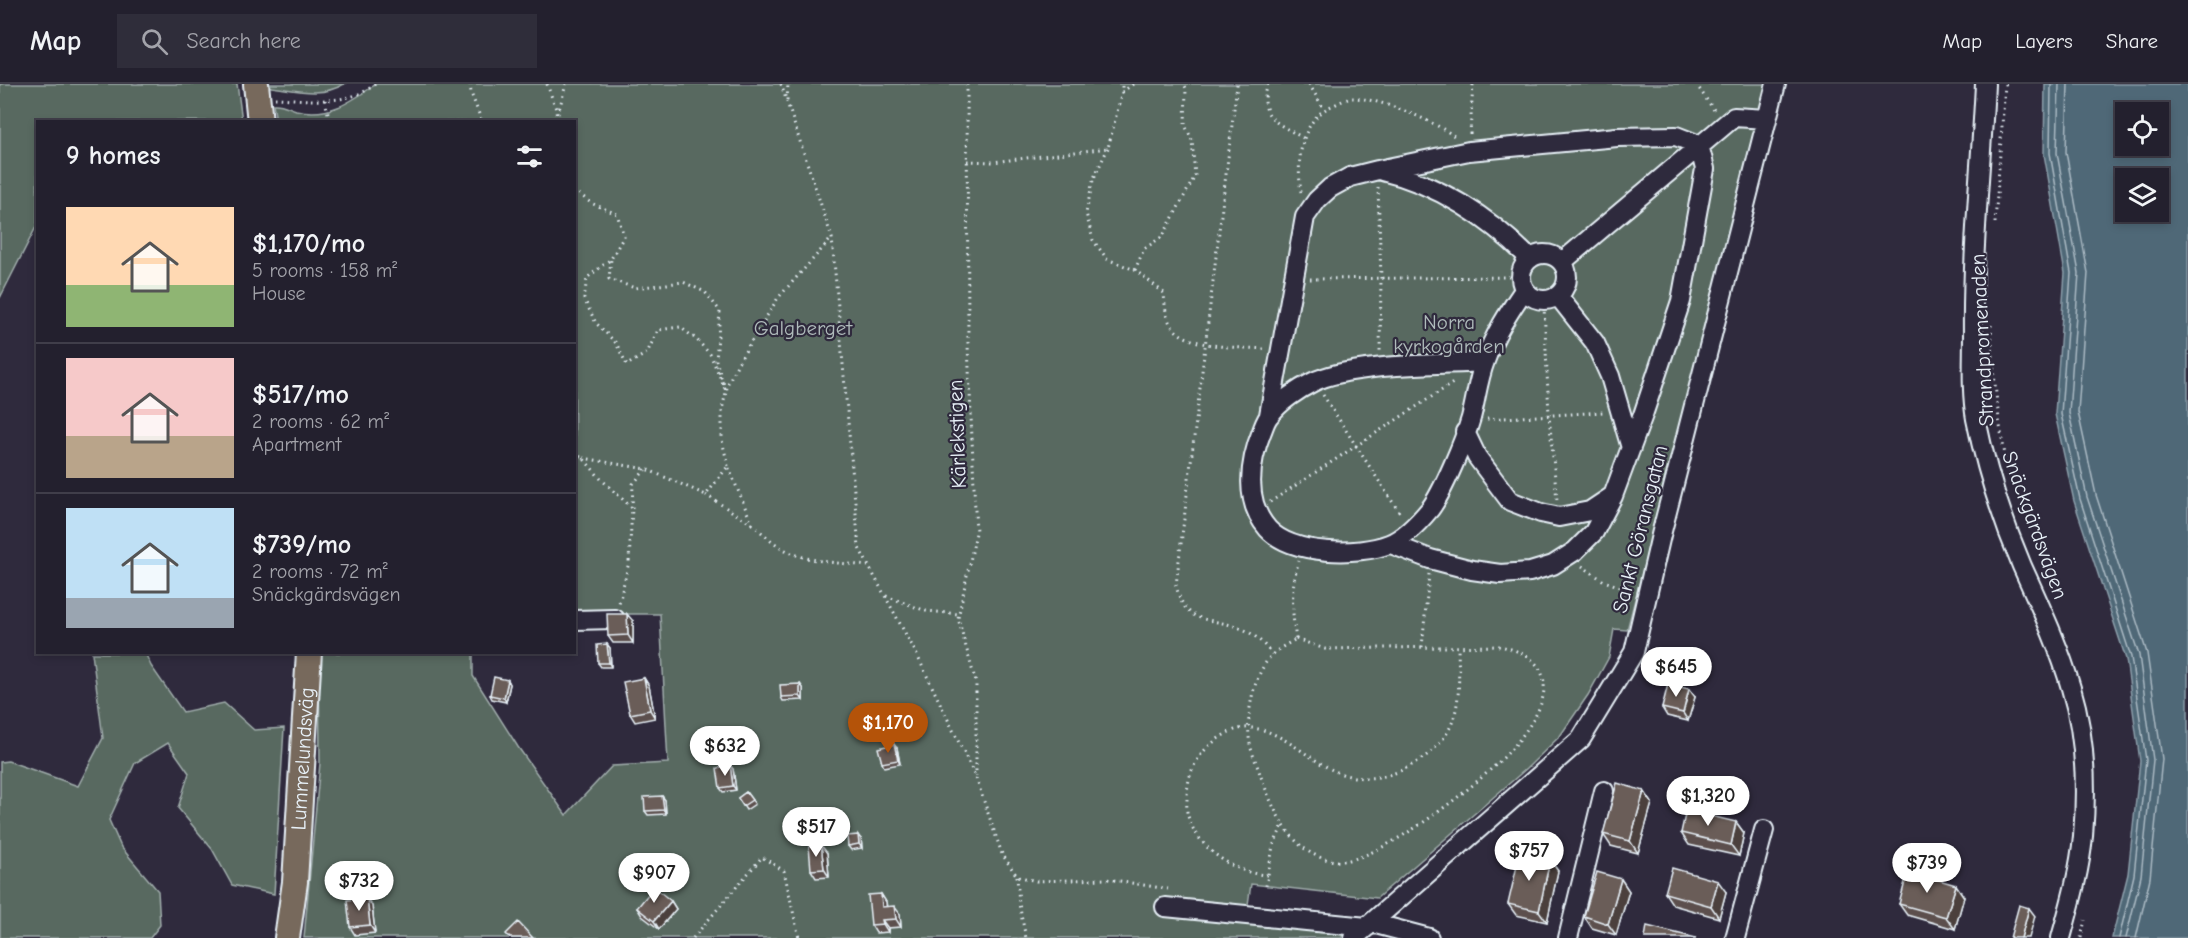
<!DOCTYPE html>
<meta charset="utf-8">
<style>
:root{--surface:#23202e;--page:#2f2d3a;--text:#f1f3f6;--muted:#a3a3aa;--line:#403e4a;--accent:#b45309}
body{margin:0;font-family:"Comic Neue",sans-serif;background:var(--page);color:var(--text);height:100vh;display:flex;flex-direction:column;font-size:22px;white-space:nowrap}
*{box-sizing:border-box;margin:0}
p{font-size:20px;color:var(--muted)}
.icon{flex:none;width:33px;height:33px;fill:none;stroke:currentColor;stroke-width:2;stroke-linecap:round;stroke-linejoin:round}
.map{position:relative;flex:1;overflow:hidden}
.panel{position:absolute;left:36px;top:36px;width:540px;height:534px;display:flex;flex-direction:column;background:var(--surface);border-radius:0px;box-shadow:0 3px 9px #0003,0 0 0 2px var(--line)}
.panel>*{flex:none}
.tools{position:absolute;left:2115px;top:18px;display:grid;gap:12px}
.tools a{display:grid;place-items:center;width:54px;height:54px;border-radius:0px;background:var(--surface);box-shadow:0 3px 9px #0003,0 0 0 2px var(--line);font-size:30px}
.price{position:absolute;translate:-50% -51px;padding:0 14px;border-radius:21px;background:#fff;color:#222;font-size:20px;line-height:39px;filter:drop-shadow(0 2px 3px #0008)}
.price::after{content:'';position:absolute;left:50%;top:36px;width:18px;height:14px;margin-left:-9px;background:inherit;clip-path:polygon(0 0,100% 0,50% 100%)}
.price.on{background:var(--accent);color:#fff}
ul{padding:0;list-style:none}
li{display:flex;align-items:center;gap:18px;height:150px;padding:0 30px}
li+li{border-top:2px solid var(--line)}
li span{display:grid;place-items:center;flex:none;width:168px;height:120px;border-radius:0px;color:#555}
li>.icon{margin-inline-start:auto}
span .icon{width:72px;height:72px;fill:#fffc;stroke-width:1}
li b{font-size:26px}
h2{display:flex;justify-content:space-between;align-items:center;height:72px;padding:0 30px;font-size:26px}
header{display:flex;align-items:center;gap:36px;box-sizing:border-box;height:84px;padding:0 30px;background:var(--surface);border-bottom:2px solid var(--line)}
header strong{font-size:28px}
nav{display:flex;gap:33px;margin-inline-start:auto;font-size:21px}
.search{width:420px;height:54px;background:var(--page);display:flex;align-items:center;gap:15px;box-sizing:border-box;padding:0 21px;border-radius:0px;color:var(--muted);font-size:22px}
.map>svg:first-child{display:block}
</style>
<header>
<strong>Map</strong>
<div class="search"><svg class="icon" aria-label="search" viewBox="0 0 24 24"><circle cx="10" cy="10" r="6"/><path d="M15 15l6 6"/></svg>Search here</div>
<nav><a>Map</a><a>Layers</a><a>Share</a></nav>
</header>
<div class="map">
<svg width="2188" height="854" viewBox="0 0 2188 854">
<rect width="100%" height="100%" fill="#2f2a3d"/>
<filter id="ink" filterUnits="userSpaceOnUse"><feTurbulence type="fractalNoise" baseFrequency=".0167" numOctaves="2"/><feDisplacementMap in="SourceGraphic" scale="12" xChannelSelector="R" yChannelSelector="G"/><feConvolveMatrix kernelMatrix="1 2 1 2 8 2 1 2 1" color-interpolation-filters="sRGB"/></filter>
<g filter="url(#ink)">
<path fill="#596960" stroke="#a0adac" stroke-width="1.5" d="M0,0H237L242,37L38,38L37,141L0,214Z
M270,0H344C321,14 296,6 271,3Z
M376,0H1769L1627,546L1614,545L1609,573L1588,611L1560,652L1526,685L1377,814L1251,800L1246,834L1337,840L1345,850L1341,854H304L320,679L319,569H473V592L518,663L566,731L612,682L668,679L660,530H575L574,38L276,37L273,20C282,19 287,23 296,26C328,34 351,18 376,0Z
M92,569H145L151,582L183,628L224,619L254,646L284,644L274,810L232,801L212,765L178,724L189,689L168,659L135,679L109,736L121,763L158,807L160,841L150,854H0V678L8,677L78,702L103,654Z"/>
<path fill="#4f6877" stroke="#8c9fab" stroke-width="1.5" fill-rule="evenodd" d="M2045,0H2188V854H2112L2128,790L2140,677L2126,575L2074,417L2055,330L2065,189L2044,70ZM2126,28H2158V62H2126ZM2126,94H2158V128H2126Z"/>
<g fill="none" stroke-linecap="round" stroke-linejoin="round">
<path stroke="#abbac4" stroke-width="1.5" d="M2051,0L2050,69L2071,189L2061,330L2080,415L2131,573L2146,676L2134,791L2119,854
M2059,0L2057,69L2079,189L2069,329L2087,413L2139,571L2153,676L2141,792L2126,854
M2068,0L2066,68L2088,189L2078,328L2096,411L2147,569L2162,675L2150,794L2136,854"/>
<defs>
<path id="minor" d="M1985,0C1981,83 1972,166 1973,249C1973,277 1971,307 1976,335C1986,385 2002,435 2022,482C2040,522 2059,562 2071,604C2085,650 2087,704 2083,752C2080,786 2070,821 2061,854
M1382,87C1438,100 1490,134 1530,175
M1521 193a23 23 0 1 1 46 0a23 23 0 1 1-46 0Z
M1562,178L1734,33L1767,35
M1558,212L1595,259L1610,292L1631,364
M1484,278C1439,281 1352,279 1313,298C1299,305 1279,318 1270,331C1266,335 1264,342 1262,347C1249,379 1244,418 1268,445C1292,471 1358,472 1389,460C1404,454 1420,437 1430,425C1443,408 1465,355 1471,334C1476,315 1478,295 1485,277C1494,251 1509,228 1524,206
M1269,331L1305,133L1317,116L1330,104L1350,93L1378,86L1469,67L1617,53L1676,52L1699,61L1705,85L1681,217L1643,331L1613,412L1594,448L1575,467L1553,481L1530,488L1500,490L1472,486L1430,475L1391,460
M1465,348L1477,373L1510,417L1541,429L1559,433L1590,427L1611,413
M574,536L615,535
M1165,823L1367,843
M1372,839L1429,854
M1354,854L1581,655L1634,568L1661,451L1776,0
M1568,854L1604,707
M1735,854L1764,746"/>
<g id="major">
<path d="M256,0L260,38"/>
<path id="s1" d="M287,854L295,798L309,568"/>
</g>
</defs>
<use href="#minor" stroke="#e8f1f8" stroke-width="22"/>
<use href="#major" stroke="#e8f1f8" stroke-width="28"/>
<path stroke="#e8f1f8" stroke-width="3" stroke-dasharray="1.5 4.5" stroke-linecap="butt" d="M470,0L471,9L482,38
M547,0L556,25L557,38
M781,0L832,154L859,464L916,569L976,694L1002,770L1017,792L1036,797L1107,795L1168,805
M967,0L968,261L976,449L958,534L976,599V692
M1237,0L1176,501C1185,543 1209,532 1240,544C1254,549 1263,559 1272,570
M1268,0C1257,34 1278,39 1303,54
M1309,0L1324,25
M1696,0L1716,29
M1122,8L1133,0
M275,14C307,15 349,23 375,0
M325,16L330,38
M787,16L788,0
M558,30L566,0
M1470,50L1473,0
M1108,64L1093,96L1086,129L1093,156L1107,175L1135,186L1164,209C1165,220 1165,231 1171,241C1187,265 1238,263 1264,265
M967,77L993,78L1108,64L1122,8V0
M1378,103L1381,194L1380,268
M574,106L591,119L617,130L624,152L611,175L587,194L584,215L596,239L616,259L627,281L647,269L658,246L680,243L696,255L710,270L726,307L716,277L720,227L705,208L683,198L635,204L609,195L611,175
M1301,108C1296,75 1301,34 1334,21C1340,18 1346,15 1352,14C1379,14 1432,36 1454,52
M1995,139L2005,0
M1135,186L1144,165L1163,152L1195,92L1192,56L1185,41L1186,4L1184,0
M1310,195L1513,193
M1544,222L1549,331L1557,416
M1991,241C1994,296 1998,350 2013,404
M1323,311L1401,431
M1487,335L1604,328
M574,370L583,374L601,395L632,424L629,478L619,519
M583,374L646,385L706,411L728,382L752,440L706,411
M728,382L722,356V326L728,299L738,279L778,214L831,155
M1270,418L1456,297
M632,424L633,400L646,385
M752,440C765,451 778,464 794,470C817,479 844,479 868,482
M1582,482L1604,497L1632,507
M886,512L926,527L959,530
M1296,555L1325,565L1500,562C1522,567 1546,578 1544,605C1543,625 1527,646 1515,661C1489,693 1377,782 1336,777C1292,773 1273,725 1260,690C1257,680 1252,670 1250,660C1245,634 1253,589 1273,570C1279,564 1288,560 1296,555Z
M1296,555C1292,530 1290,502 1299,477
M1422,563L1429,490
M1267,791C1235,790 1197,764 1188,732C1186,727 1187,720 1187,714C1187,686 1200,665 1224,651C1266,625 1304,677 1342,690C1370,699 1396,692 1420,676C1464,647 1459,610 1458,563
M1017,792L1019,820L1026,854
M1266,802L1273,762L1283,741
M693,854L762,773L784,787L799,854
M2081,854L2085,836"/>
<use href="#minor" stroke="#2f2a3d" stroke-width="18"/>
<use href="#major" stroke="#77695c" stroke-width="24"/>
</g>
<path fill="#5c504d" stroke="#e8f1f8" stroke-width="1.5" d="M633,537V559H613L608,552Z
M607,560L610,564L611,583H601L598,579Z
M644,594L649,602L655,634L635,638L630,630Z
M508,596L510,600L506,618L492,615L490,611Z
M800,600L803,604V616L783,617L781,613Z
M1695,613L1688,637L1667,632L1662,624Z
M897,664L900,680L884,683L882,679Z
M730,681L733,685L736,706L723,708L720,704Z
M1644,707L1652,719L1638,769L1611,762L1603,750Z
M746,708L755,720L746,726L738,714Z
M662,712L665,716L666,730L648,731L645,727Z
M1736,738L1744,749L1739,772L1689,761L1681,749Z
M861,755L862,764L851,766L848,762Z
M827,769L829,793L816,794L811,786Z
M1550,776L1558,787L1547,838L1516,831L1508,820Z
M1621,795L1629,807L1616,851L1592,844L1584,832Z
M1956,801L1964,813L1955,845L1907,831L1899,820Z
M1726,808L1719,834L1673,821L1665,809Z
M881,810L886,818L887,823L900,830L901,843L888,844V848L876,849L871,841Z
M367,814L372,822L375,849L355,851L350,843Z
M671,817L676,825L659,845L642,832L637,824Z"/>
<path fill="#4b413e" stroke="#e8f1f8" stroke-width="1.5" d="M627,530L633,537V559L628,551Z
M607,560L610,564L611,583L609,579Z
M644,594L649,602L655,634L650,626Z
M508,596L510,600L506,618L504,614Z
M800,600L803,604V616L800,612Z
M1689,605L1695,613L1688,637L1683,629Z
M894,660L897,664L900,680L898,676Z
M730,681L733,685L736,706L733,702Z
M1644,707L1652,719L1638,769L1630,757Z
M662,712L665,716L666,730L664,726Z
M1736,738L1744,749L1739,772L1731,761Z
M858,751L861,755L862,764L859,760Z
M821,761L827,769L829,793L824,785Z
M1550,776L1558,787L1547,838L1539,827Z
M1621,795L1629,807L1616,851L1608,840Z
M1718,797L1726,808L1719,834L1711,822Z
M1956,801L1964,813L1955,845L1946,833Z
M881,810L886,818L887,831L882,823Z
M367,814L372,822L375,849L370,841Z
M671,817L676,825L659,845L654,837Z
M894,822L900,830L901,843L896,835Z
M2029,824L2035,832L2029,854H2021Z
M882,836L888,844V848L883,840Z"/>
<path fill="#6b5d59" stroke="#e8f1f8" stroke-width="1.5" d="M607,530H627L628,551L608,552Z
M607,560L609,579H598L597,561Z
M494,593L508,596L504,614L490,611Z
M644,594L650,626L630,630L623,598Z
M800,600V612L781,613L780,601Z
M1668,600L1689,605L1683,629L1662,624Z
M894,660L898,676L882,679L878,664Z
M730,681L733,702L720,704L717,684Z
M1617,699L1644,707L1630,757L1603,750Z
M746,708L752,716L743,722L738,714Z
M662,712L664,726L645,727L644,713Z
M1686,726L1736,738L1731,761L1681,749Z
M858,751L859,760L848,762L847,752Z
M821,761L824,785L811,786L809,762Z
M1520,769L1550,776L1539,827L1508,820Z
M1672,784L1718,797L1711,822L1665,809Z
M1908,787L1956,801L1946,833L1899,820Z
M1597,788L1621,795L1608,840L1584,832Z
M654,803L671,817L654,837L637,824Z
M881,810L882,823L894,822L896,835L882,836L883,840L871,841L868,811Z
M367,814L370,841L350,843L347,816Z
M2019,821L2029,824L2021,854H2010Z
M518,838L533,854H510L506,850Z
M1647,842L1696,854H1645Z"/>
</g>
<g text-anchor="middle" stroke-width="4.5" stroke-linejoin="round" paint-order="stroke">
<g font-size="21" fill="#afbbbb" stroke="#2f2a3d">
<text x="1449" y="245">Norra<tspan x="1449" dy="24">kyrkogården</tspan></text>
<text x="803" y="251">Galgberget</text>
</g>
<g font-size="21" fill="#e8f1f8" stroke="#2f2a3d">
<text transform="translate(1982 256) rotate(-93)" y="7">Strandpromenaden</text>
<text transform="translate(957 350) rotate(-92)" y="7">Kärlekstigen</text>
<text transform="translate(2035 441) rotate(70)" y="7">Snäckgärdsvägen</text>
<text transform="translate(1640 445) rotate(-76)" y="7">Sankt Göransgatan</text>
<text dy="7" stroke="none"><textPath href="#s1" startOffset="180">Lummelundsväg</textPath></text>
</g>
</g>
</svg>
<div class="tools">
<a><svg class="icon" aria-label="locate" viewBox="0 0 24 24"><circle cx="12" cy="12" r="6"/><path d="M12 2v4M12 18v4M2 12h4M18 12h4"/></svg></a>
<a><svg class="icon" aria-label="layers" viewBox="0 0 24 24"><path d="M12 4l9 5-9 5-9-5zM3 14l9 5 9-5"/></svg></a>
</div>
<b class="price" style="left:1676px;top:614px">$645</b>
<b class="price on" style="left:888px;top:670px">$1,170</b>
<b class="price" style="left:725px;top:693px">$632</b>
<b class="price" style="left:1708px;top:743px">$1,320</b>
<b class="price" style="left:816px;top:774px">$517</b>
<b class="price" style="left:1529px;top:798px">$757</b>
<b class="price" style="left:1927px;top:810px">$739</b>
<b class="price" style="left:654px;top:820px">$907</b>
<b class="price" style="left:359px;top:828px">$732</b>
<section class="panel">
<h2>9 homes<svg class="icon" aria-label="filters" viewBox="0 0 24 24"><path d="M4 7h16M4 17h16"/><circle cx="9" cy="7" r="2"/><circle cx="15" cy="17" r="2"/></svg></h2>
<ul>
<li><span style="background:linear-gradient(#ffd9b3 65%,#8fb573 0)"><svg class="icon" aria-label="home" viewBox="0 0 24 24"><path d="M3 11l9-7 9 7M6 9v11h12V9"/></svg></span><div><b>$1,170/mo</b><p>5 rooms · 158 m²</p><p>House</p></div></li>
<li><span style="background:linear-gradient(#f6c9c9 65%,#b9a48a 0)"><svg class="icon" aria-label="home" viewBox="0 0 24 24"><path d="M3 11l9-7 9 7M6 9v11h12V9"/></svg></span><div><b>$517/mo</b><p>2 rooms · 62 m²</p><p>Apartment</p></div></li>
<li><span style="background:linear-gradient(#bfe0f5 75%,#9aa5b1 0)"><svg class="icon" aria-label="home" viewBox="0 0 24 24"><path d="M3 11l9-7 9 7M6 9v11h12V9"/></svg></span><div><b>$739/mo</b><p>2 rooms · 72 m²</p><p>Snäckgärdsvägen</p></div></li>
</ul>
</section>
</div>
